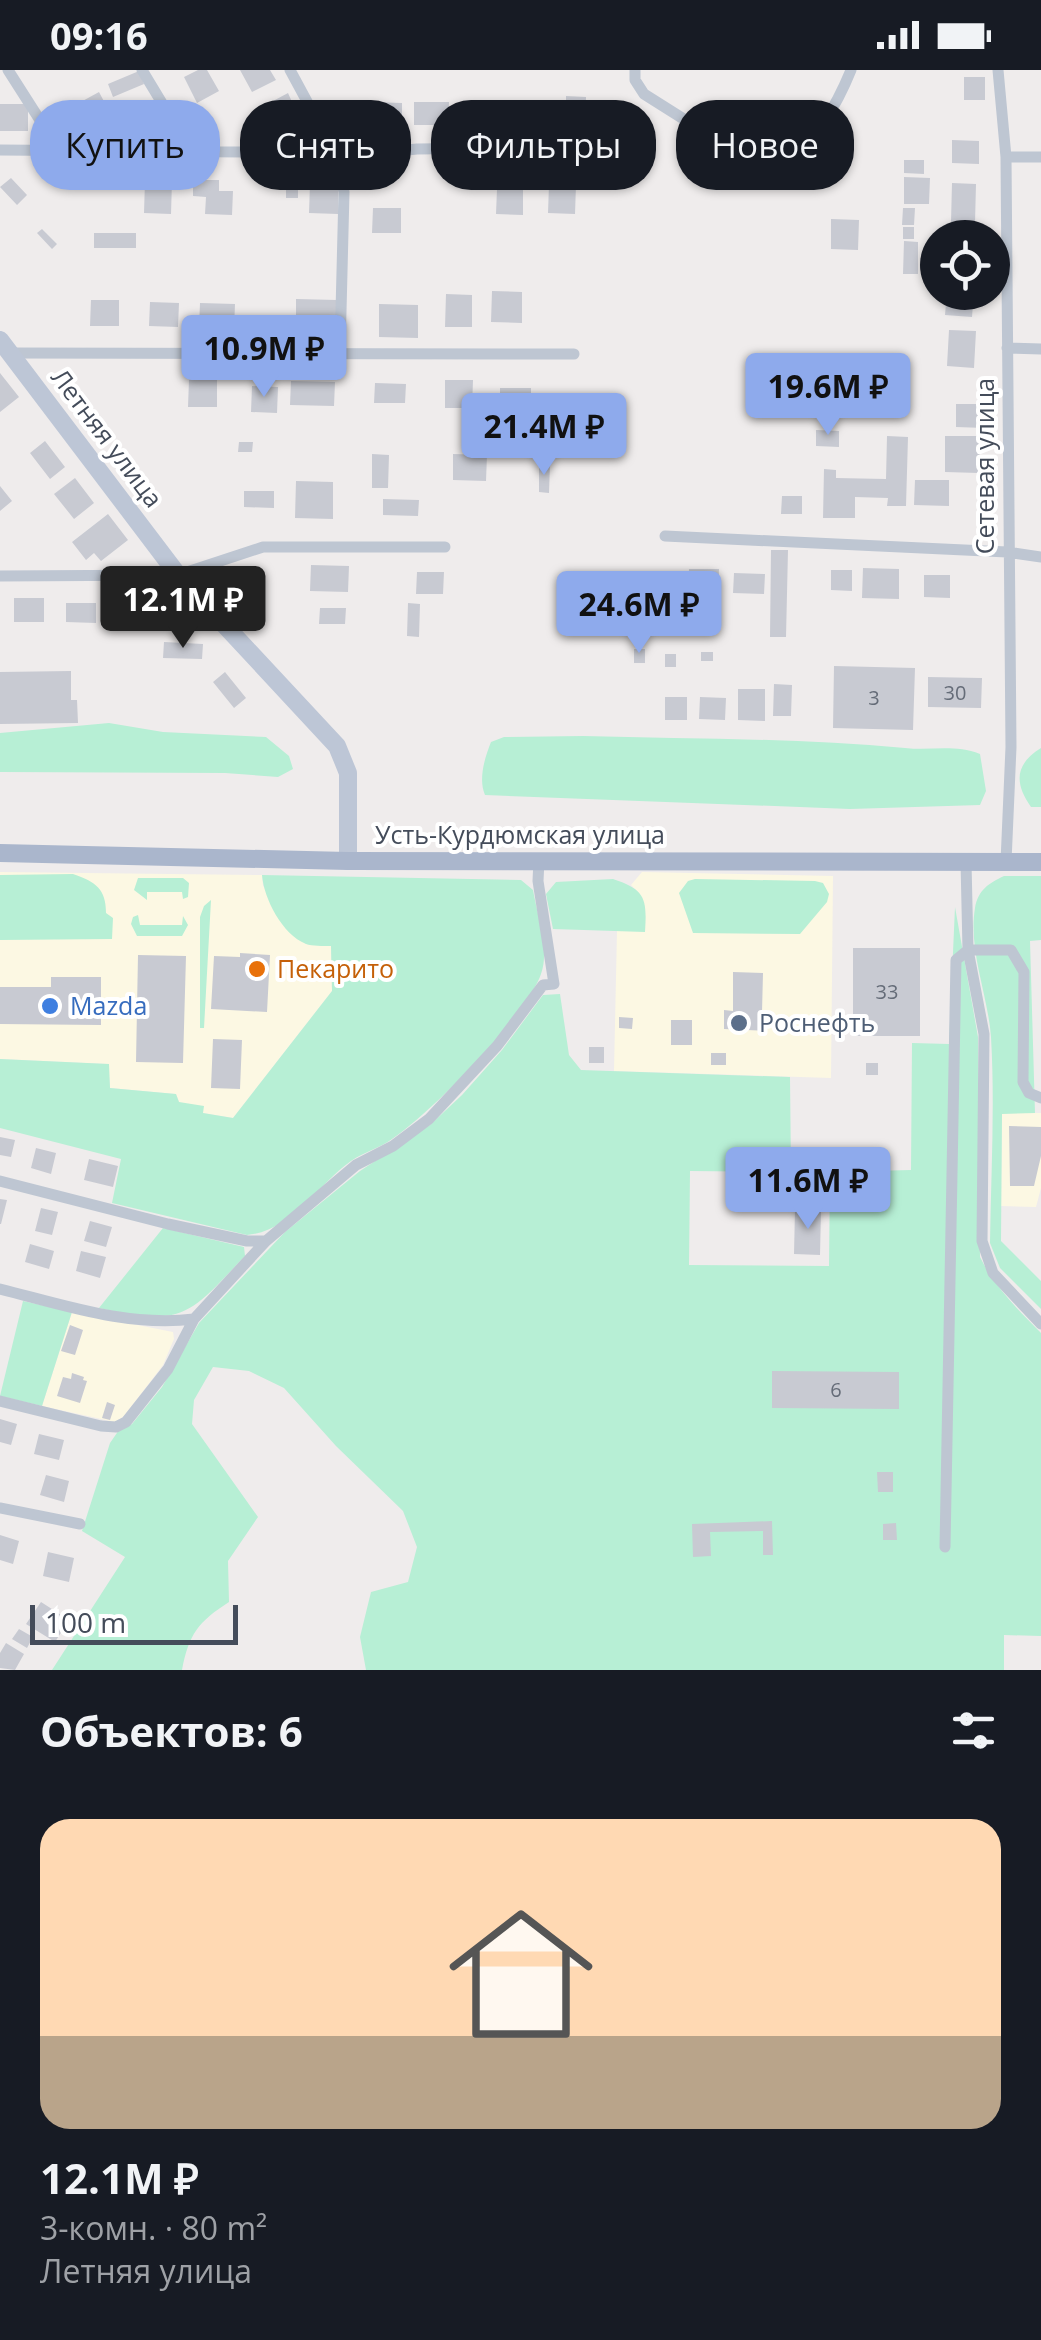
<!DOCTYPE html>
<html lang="ru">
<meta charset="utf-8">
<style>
:root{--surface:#171b24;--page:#20242c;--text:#f1f3f6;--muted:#9ea1a6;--accent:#8eaaec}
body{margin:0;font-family:"Open Sans",sans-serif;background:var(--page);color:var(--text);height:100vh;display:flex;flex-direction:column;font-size:38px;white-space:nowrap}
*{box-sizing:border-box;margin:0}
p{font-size:32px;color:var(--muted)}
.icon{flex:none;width:55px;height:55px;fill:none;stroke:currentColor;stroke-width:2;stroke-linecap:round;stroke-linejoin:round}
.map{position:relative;height:1600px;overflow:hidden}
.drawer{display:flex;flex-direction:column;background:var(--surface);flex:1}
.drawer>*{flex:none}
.banner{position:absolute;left:30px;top:30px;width:982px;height:90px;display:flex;gap:20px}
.buttons{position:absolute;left:920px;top:150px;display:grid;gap:20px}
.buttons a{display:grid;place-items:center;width:90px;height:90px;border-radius:50%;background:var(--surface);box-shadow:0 2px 8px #0004;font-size:50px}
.scale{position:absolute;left:30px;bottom:25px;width:208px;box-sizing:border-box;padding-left:10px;border:5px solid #444c5a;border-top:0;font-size:28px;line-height:35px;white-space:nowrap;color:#444c5a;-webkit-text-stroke:8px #fff;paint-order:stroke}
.price{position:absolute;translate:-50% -85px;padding:0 22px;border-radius:10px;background:var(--accent);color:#111;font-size:32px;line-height:65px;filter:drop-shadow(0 2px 5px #0008)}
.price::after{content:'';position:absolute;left:50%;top:60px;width:30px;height:22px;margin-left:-15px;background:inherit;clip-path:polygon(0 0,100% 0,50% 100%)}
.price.active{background:#222;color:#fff}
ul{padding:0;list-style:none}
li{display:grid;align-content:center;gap:20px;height:530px;padding:0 40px}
li span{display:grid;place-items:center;height:310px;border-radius:30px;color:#555}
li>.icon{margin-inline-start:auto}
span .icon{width:180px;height:180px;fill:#fffc;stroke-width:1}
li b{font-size:42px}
h2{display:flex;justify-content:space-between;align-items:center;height:120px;padding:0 40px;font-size:42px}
.chip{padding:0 35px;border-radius:40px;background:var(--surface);box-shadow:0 2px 8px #0004;font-size:35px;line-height:90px}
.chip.active{background:var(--accent);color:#111}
.status{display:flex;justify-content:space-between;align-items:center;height:70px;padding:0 50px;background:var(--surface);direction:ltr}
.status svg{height:28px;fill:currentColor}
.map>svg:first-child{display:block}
</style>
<div class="status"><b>09:16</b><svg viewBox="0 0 49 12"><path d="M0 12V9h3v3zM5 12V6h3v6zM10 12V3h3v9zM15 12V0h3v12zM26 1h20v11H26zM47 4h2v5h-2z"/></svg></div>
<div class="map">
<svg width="1041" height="1600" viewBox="0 0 1041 1600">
<rect width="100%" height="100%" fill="#efecec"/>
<path fill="#fcf8e3" d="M0,802L262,805L263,816L306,874L331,876L332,921L233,1048L203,1043L179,1032L176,1024L110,1018L108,994L0,989Z
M642,802L833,806L831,1008L614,1001L617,861H645L639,823L631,815Z
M1002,1043H1041V1118L1036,1137L1001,1136Z
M72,1242L173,1262L174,1269L163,1295L124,1346L115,1352L42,1336Z"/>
<path fill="#b7efd5" d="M109,653L163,662L266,667L289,686L293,699L278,707L225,703L0,702V663Z
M583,666C690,669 798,668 905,678C931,681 954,674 980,684L986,721L980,735L850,739L485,725C478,709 485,687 491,672L504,667Z
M1041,678V737H1031C1014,713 1015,694 1041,678Z
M73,804C96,812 106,819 106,843L113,848L112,869L0,870V805Z
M262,805L521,810L533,820C537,844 550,880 541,904C527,945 430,1044 392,1069C380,1078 364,1082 351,1091C317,1115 292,1161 247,1165L112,1133L121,1089L0,1058V989L109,994L110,1018L176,1024L179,1032L204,1036L203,1043L233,1048L332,921L331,876C323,876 312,876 306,874C282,864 264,829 262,805Z
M1004,806H1041V870L1030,871L1035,1043L1002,1044L1001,1171L1041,1211V1239L1000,1198L990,1173C991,1105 995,1035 991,967C988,925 968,880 975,838C978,820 989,813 1004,806Z
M138,808H183L189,813L188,827L183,829L182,822H147V830L134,820Z
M613,809C646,820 647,829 645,862L553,859L546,824L556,812Z
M695,809L815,811L823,813L829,824L827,832L800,864L693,863L679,823L688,811Z
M211,830L204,958H200V847L204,836Z
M955,837L978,967L980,1187C995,1217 1017,1239 1041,1263V1566L1004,1565V1600H366L360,1567L371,1522L408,1512L417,1477L403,1441L336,1376L284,1318L249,1301L213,1297L194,1330L192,1354L258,1447L228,1491L229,1532C198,1552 189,1564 182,1600H52L125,1487L82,1461L110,1373L119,1360L132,1354L162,1317L199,1253L285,1162L360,1101L430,1055L462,1025L502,980L543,925L560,924L569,985L581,1000L790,1007L791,1102L690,1101L689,1195L829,1196L830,1102L911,1100L912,973L949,974Z
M138,845L140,855H182L183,846L188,855L182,866H137L131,854L133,847Z
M163,1158L244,1177L245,1186C188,1246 184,1257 99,1238Z
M23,1231L72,1242L42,1336L0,1326Z"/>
<path fill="#c8cad2" d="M198,0H207L219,21L197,33L184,7Z
M240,0H270L276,10L252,22Z
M139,1L144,14L113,27L108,14Z
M964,7H985V30H964Z
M99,22L118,58L87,74L68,39Z
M288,23L292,32L265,47L260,38Z
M566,26L586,27L585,59H566Z
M372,32L402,33V59L371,58Z
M414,32H449L448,55H414Z
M514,32L546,33L545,63H514Z
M464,33L493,34V58H463Z
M0,34H28V61H0Z
M592,36H623V57L591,56Z
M952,70L979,71V94L952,93Z
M904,90H924V104L904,103Z
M904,107L930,108L929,134H904Z
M11,108L27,125L17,135L0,117Z
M193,110H219V121H233L232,145L205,144L206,127L193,126Z
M145,111H172L171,144L144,143Z
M286,112H298V128H286Z
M952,113L976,114L975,153L951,152Z
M310,114L338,115V144L309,143Z
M549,115H576L575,144L548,143Z
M497,119H523V145L496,144Z
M373,138H401V163H372Z
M903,138H915L914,155H902Z
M831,149L859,150L858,180L831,179Z
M903,157H914V169H903Z
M42,159L57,174L52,179L37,163Z
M94,163H136V178H94Z
M904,171L918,172V204H903Z
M492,221L522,222V253L491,252Z
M947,222H974L972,247L945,245Z
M446,224L472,225V257H445Z
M296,229L337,230L336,263L296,262Z
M91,230H119V256H90Z
M150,232L179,233L178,257L149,256Z
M200,233L235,234L234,259L199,258Z
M379,234L418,235V268L379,267Z
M949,260L976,261L974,298L947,296Z
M0,303L19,327L0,342Z
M189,310H217V337H188Z
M445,310H473L472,338H445Z
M291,311L335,312L334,336L290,335Z
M375,313L406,314L405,333H374Z
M252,316L278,317L277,343L251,342Z
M500,318H531V346L500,345Z
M956,334H985V358L956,357Z
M816,360L839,361V377L816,376Z
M887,366L908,367L906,436H887L888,428L855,427V448H823L824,399L836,400V408L886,409Z
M945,366H980L979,403L945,402Z
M45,371L65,397L50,409L30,383Z
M239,372H253L252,382H238Z
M372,384L389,385L388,418H372Z
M453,384L487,385L486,411L453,410Z
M539,394H550L549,423L539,422Z
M75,408L94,433L74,449L54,424Z
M915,410H949V436L914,435Z
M296,411L333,412V449L295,448Z
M0,416L12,431L0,441Z
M244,421H274V438L244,437Z
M782,426H802V444H781Z
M383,429L419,430L418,446L383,445Z
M108,444L128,470L101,491L94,483L86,490L72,472Z
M771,480H788L786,567H770Z
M311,495L349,496L348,522L310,521Z
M863,498L899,499V529L862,528Z
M689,499H719L718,525L688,524Z
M831,500H852V521L831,520Z
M417,502H444L443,524H416Z
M734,503L765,504L764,524L733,523Z
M924,505H950V528L924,527Z
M14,528H44V552H14Z
M116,528H146V555L116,556Z
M66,533H96V553L66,552Z
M408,533L420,534L419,567L407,566Z
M320,538H346L345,554H319Z
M164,572L203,574L202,589L163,588Z
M634,579H645V593H634Z
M701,582H713V591H701Z
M665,584H676V597H665Z
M834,596L915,598L913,660L833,658Z
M71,601V630H77L78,653L0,654V602Z
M225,602L246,628L234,638L213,612Z
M928,607L982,608L981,638L928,637Z
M774,614L792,615L791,646H773Z
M738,619H765V651L738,650Z
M665,627H687V650H665Z
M700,627L726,628L725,650L699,649Z
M853,878H920V966H853Z
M240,883L270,885L267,942L211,939L214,886L240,887Z
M138,885L186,886L183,993L136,992Z
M733,902L763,903L762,942H768L767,961L724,959V940L733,941Z
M51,907H101V955L0,954V917H51Z
M619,947L633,948L632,959L619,958Z
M671,950H692V975H671Z
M213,969L242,970L240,1019L211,1018Z
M589,977H604V993H589Z
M711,983H726V995H711Z
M866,993H878V1005H866Z
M1009,1056L1041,1057V1086L1034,1116H1010Z
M0,1067L15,1070L11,1087L0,1085Z
M36,1078L56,1083L51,1104L31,1098Z
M89,1089L118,1096L113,1117L84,1110Z
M795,1108H809V1132H794Z
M0,1129L7,1130L1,1154H0Z
M41,1138L58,1142L52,1165L35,1161Z
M795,1140H821L820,1185L794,1184Z
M90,1151L112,1157L106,1177L84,1171Z
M30,1174L54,1181L49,1199L25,1192Z
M81,1181L106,1187L100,1208L76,1201Z
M70,1255L83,1260L75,1285L61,1281Z
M772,1301L899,1302V1339L772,1338Z
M72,1303L84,1307L83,1310L87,1311L80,1333L57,1326L63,1307L71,1309Z
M107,1332L115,1335L110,1350L102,1348Z
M0,1349L17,1354L11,1375L0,1372Z
M39,1364L64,1370L59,1390L34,1384Z
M877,1402H893V1422H878Z
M46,1405L69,1411L64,1432L40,1425Z
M772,1451L773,1485H763V1461L710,1462L711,1486L693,1487L692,1454Z
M896,1453L897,1470H883V1454Z
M0,1465L19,1471L13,1494L0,1490Z
M48,1482L74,1488L69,1512L43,1506Z
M41,1532L69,1550L55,1572L26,1554Z
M19,1559L33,1567L27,1578L12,1569Z
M6,1573L24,1584L15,1600L0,1598V1583Z"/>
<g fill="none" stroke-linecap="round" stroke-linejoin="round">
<path stroke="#bec6d2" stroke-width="11" d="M8,0L59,80
M142,0L191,81
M290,0L337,87L344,122L340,281
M635,0V10L644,24L747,89L785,102C814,70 835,40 851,0
M998,0L1006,87L1011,677L1006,792
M0,80L243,82L337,87L417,79L586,77
M1006,87H1041
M1007,278L1041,279
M11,283L574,284
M665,466L1007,482L1041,487
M0,506L178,505L263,477H445
M966,792L968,880L984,964L982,1171L993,1203L1041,1254
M968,880H1011L1024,902L1023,1012L1029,1023L1041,1028
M0,1111L168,1154L247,1171H266
M0,1219C64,1235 127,1257 194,1249
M0,1331L101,1356L116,1357L126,1352L168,1299L194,1249L266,1171L356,1095L393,1076L429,1049L497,976L543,915L554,914L538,811L539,790
M0,1438L80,1454
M945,1477L956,890L968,880"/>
<path stroke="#bdc6d6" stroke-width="18" d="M0,270L178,505L337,676L348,703V791"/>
<path stroke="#aab6cc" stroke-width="18" d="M0,783L348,791L1041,792"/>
</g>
<circle fill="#e8710a" stroke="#fff" stroke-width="4" cx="257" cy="899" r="10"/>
<circle fill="#3f7fe0" stroke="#fff" stroke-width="4" cx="50" cy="936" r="10"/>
<circle fill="#5c6f8a" stroke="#fff" stroke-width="4" cx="739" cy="953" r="10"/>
<g text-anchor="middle" stroke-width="8" stroke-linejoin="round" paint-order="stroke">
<g font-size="20" fill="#656c78">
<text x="955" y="630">30</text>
<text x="874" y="635">3</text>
<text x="887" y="929">33</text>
<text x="836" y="1327">6</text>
</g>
<g font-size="25" fill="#444c5a" stroke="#fff">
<text transform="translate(107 368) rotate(53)" y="9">Летняя улица</text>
<text transform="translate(985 396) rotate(-90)" y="9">Сетевая улица</text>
<text x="520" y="774">Усть-Курдюмская улица</text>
</g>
<g font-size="25" fill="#c56008" stroke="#fff" text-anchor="start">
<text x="277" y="908">Пекарито</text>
</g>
<g font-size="25" fill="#366cbe" stroke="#fff" text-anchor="start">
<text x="70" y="945">Mazda</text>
</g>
<g font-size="25" fill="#4e5e75" stroke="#fff" text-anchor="start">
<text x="759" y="962">Роснефть</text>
</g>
</g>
</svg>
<div class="buttons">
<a><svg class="icon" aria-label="locate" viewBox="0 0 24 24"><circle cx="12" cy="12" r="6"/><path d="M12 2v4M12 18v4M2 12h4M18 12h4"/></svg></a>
</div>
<div class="scale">100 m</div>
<b class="price" style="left:264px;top:330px">10.9M ₽</b>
<b class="price" style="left:828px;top:368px">19.6M ₽</b>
<b class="price" style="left:544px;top:408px">21.4M ₽</b>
<b class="price active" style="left:183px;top:581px">12.1M ₽</b>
<b class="price" style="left:639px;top:586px">24.6M ₽</b>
<b class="price" style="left:808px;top:1162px">11.6M ₽</b>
<div class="banner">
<a class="chip active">Купить</a>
<a class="chip">Снять</a>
<a class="chip">Фильтры</a>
<a class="chip">Новое</a>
</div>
</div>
<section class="drawer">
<h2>Объектов: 6<svg class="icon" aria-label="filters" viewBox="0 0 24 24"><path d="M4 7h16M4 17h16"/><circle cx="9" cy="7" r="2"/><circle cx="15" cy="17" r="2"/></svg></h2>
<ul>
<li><span style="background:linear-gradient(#ffd9b3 70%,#b9a48a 0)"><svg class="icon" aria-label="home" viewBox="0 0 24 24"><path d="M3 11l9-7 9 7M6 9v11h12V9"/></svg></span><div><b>12.1M ₽</b><p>3-комн. · 80 m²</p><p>Летняя улица</p></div></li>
</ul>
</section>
